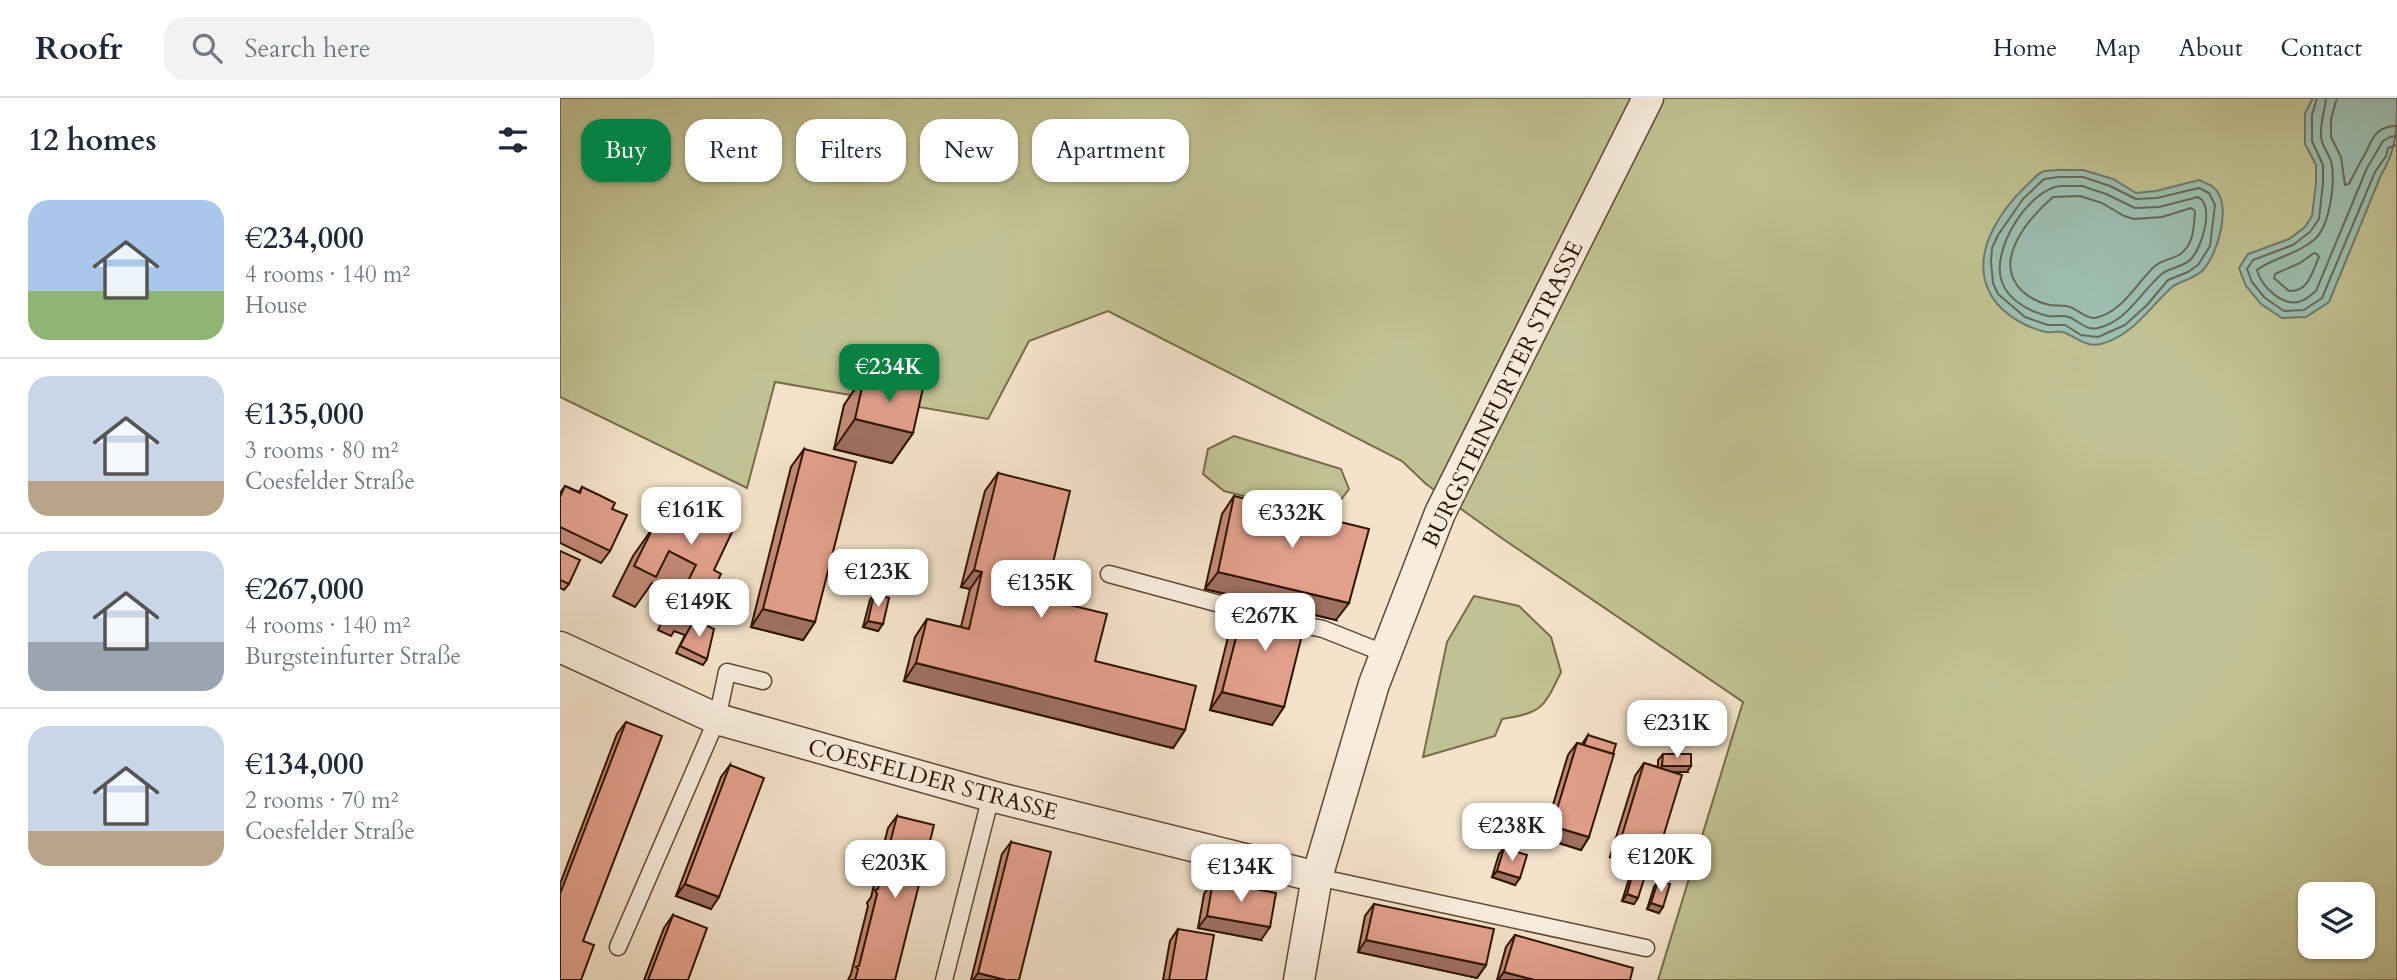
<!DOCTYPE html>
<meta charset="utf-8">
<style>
:root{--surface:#fff;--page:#f2f2f3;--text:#1f2937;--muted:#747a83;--line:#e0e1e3;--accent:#0b8043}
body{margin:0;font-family:Cardo,serif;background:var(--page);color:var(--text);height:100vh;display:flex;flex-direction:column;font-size:26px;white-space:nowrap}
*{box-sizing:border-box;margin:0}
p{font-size:23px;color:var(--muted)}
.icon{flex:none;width:38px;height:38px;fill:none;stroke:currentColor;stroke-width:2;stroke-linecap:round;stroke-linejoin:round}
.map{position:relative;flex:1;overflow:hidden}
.panel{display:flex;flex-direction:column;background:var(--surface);width:560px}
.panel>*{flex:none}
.top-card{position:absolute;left:21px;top:21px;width:665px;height:63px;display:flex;gap:14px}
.tools{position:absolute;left:1738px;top:784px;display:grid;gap:14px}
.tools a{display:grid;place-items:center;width:77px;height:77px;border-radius:14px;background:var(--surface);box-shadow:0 2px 5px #0004;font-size:35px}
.price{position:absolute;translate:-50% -60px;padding:0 16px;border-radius:14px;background:#fff;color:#222;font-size:23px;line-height:46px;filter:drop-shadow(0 2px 4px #0008)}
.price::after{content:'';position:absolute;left:50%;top:42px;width:21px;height:16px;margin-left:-10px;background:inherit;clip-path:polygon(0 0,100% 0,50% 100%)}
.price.active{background:var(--accent);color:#fff}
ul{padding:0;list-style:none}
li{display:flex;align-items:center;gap:21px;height:175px;padding:0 28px}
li+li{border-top:2px solid var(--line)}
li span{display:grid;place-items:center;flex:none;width:196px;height:140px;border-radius:21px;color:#555}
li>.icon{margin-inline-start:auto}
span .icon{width:84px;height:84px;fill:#fffc;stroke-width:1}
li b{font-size:30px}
h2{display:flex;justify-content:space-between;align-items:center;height:84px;padding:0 28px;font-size:30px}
.pill{padding:0 24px;border-radius:21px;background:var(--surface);box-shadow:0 2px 5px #0004;font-size:24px;line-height:63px}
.pill.active{background:var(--accent);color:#fff}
header{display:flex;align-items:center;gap:42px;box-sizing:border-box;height:98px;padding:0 35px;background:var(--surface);border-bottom:2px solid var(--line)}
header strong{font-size:33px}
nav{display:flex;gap:38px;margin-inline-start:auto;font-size:24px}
.search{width:490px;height:63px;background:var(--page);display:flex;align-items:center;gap:18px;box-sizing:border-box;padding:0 24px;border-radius:21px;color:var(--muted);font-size:26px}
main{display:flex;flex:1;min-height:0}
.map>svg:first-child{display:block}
</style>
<header>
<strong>Roofr</strong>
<div class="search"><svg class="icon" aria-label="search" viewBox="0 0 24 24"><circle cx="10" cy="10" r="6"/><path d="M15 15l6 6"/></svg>Search here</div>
<nav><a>Home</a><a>Map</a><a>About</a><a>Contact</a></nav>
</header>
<main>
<section class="panel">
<h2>12 homes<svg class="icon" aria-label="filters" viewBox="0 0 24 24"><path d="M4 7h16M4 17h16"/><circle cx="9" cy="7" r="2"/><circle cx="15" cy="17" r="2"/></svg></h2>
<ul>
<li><span style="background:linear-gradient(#a9c7e8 65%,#8fb573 0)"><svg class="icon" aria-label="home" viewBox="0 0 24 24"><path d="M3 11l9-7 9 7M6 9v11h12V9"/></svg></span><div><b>€234,000</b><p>4 rooms · 140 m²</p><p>House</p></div></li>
<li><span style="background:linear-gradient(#c9d6e8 75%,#b9a48a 0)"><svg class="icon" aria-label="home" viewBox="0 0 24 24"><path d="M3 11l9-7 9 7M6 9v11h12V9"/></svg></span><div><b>€135,000</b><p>3 rooms · 80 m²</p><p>Coesfelder Straße</p></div></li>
<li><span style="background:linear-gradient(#c9d6e8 65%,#9aa5b1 0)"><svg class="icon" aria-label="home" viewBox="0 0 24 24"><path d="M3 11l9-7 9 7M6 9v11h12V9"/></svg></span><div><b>€267,000</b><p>4 rooms · 140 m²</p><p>Burgsteinfurter Straße</p></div></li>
<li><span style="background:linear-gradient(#c9d6e8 75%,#b9a48a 0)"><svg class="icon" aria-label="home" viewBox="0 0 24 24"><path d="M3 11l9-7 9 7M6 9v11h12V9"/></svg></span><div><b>€134,000</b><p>2 rooms · 70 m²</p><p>Coesfelder Straße</p></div></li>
</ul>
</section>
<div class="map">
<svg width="1837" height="882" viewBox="0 0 1837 882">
<rect width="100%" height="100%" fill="#f4e3ca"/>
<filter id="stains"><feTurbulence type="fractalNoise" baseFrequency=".00286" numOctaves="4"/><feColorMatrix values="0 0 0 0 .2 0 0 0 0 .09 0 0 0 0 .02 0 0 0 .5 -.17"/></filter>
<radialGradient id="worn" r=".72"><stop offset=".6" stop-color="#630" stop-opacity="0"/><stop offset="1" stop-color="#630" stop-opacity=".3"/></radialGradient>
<path fill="#c1c293" stroke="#786c4a" stroke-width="2" fill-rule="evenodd" d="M0,0H1837V882H1098L1183,604L943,441L866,386L842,363L548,213L469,243L428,321L215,284L187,390L0,299ZM1750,796H1802V849H1750Z
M674,338L781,371L789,391L768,419L664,393L643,376L648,351Z
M914,498L959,508L991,539L1001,574C984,609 983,615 942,621L935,638L863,659L887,544Z"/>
<path fill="#9dbfb1" stroke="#717b6b" stroke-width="2" d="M1753,0H1837C1837,30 1837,51 1821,77L1769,204L1746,219L1722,220L1701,206L1686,188L1679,170L1688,156L1729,141L1745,129L1752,118L1756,85V67L1745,46V15Z
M1498,72H1523L1553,81L1576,95L1596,93L1639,82C1643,84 1649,86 1653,89C1673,105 1658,156 1643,172C1634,182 1619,182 1611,190C1589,210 1572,238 1541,246C1524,250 1515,237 1502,234C1497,233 1491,235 1486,234C1463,229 1437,213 1428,191C1412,154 1440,113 1466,88C1471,84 1477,76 1482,74C1487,72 1493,73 1498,72Z"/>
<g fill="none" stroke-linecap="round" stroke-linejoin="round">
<path stroke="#666a5a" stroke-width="2" d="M1757,0L1752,17V43L1763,67V85L1759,121L1750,134L1733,147L1693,162L1687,171L1692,184L1705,200L1724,213L1744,212L1762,200L1815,74L1826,58L1828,50L1837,47
M1766,0C1765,13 1760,24 1761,38C1761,47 1768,54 1771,63C1776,83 1770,127 1755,141C1737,157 1714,159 1697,172C1701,188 1723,210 1741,203C1746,202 1752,196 1756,193L1807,70L1823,43L1830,39L1837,38
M1777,0L1771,21V39L1781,59L1785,87L1789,86C1795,73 1802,62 1808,50C1814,36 1820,28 1837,28
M1499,79H1523L1550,88L1576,101L1597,100L1639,90L1649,95L1655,107L1650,148L1638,167L1628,174L1608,182L1587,207L1565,227L1538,239L1521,237L1505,227H1488L1465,219L1438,196L1433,185L1431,163L1432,150L1438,137L1463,101L1484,81Z
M1500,88H1522L1546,96L1575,110L1599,109L1638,99C1655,108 1642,149 1631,161C1624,169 1611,169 1603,175C1581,193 1568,223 1538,230C1526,233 1519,223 1509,219C1502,217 1494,219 1488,218C1470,214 1448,202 1442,184C1430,153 1468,92 1500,88Z
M1520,98L1542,105L1564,118L1574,121L1602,119L1631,110L1635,113C1634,128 1634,148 1619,157C1612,161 1602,162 1595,168C1577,184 1562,215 1535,220C1525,221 1516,209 1506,208C1500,207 1495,208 1490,207C1479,205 1470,200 1462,193C1431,163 1469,120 1493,99Z
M1754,155L1757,156L1759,159C1752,174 1749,194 1729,193L1714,180L1715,176L1740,165Z"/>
<defs>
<path id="service" d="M549,476L697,516
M725,523L763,531L826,556
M757,779L1086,850
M58,849L157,621L167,574L203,583
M384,882L431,698"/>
<path id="minor" d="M0,549L157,621L431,698L757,779
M739,882L757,779L814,586L880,415L1088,0"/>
</defs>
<use href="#service" stroke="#614834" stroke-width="19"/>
<use href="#minor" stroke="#614834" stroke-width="33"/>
<use href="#service" stroke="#f8eddd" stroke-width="16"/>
<use href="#minor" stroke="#f8eddd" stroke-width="30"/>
</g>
<path fill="#c28a78" stroke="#301502" stroke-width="2" d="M305,276L353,335L332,365L274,351L284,307Z
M244,351L255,524L243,542L191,529L231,369Z
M438,375L487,490L480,500L535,563L625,632L613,650L344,583L355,539L367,521L401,529L410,491L401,489L425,393Z
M5,388L19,394L22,389L52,411L50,453L41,465L0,445V395Z
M674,398L776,522L645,491L662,416Z
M150,403L154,472L145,508L135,522L147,561L143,567L116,555L125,537L114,533L111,538L98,532L115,497L92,485L75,509L53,498L73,458L111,404L139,418Z
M0,453L9,486L4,492L0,490Z
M314,496L318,533L303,529L310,502Z
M686,501L712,627L650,612L673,519Z
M66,624L23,843L0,882V786L57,636Z
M1028,637L1029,739L1021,752L983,740L1008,657L1017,645L1022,646Z
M1103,656L1127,674H1114L1097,759L1088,771L1050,759L1075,678L1084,665L1098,669V662Z
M170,667L151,811L116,798L161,679Z
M337,718L335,882H288L291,876L308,808L307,805L311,799L328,730Z
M451,744L459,882H411L442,756Z
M944,750L955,787L932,779L939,756Z
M1073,774L1074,806L1062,803L1069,781Z
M653,783L701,842L638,830L644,796Z
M1098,783L1099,815L1087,811L1094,789Z
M814,806L926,867L917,880L798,854L805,818Z
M113,817L128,882H84L104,830Z
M618,831L646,882H603L610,843Z
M955,837L1070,882H937L946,849Z"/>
<path fill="#9e7062" stroke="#301502" stroke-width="2" d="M295,321L353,335L332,365L274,351Z
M414,472L422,474L410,491L401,489Z
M658,474L789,505L776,522L645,491Z
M462,484L487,490L474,507L450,501Z
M203,511L255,524L243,542L191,529Z
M308,523L323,526L318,533L303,529Z
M356,565L625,632L613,650L344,583Z
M662,594L724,609L712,627L650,612Z
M1102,668H1131L1127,674H1098Z
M992,728L1029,739L1021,752L983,740Z
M1059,747L1097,759L1088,771L1050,759Z
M937,773L960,780L955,787L932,779Z
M125,786L159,799L151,811L116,798Z
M1067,796L1078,800L1074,806L1062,803Z
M1091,805L1103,809L1099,815L1087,811Z
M647,818L710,829L701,842L638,830Z
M806,842L926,867L917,880L798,854Z
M944,874L975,882H938Z
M418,875L446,882H413Z"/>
<path fill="#e2a08c" stroke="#301502" stroke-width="2" d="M305,276L363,290L353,335L295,321Z
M244,351L296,364L255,524L203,511Z
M438,375L510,393L487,490L462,484L460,495L547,516L535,563L636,588L625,632L356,565L367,521L409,531L422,474L414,472Z
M5,388L20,395L22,389L39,397L55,405L52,411L67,417L50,453L0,429V399Z
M674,398L809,431L789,505L658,474Z
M150,403L176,416L178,420L172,434L154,472L161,476L145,508L134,502L132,508L119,501L136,467L109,453L96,479L74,468L94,428L99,430L111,404L141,419Z
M0,453L20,462L9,486L0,482Z
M314,496L329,500L323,526L308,523Z
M686,501L747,517L724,609L662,594Z
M135,522L154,531L147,561L120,548L129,531Z
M66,624L102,638L23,843L34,847L21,882H0V796Z
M1028,637L1056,646L1053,656L1024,647Z
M1017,645L1054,656L1029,739L992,728Z
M1103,656H1131V668H1102Z
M1084,665L1122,677L1097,759L1059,747Z
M170,667L204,680L159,799L125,786Z
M337,718L374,727L335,882H295L298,871L296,869L299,868L317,796L315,792L318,791Z
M451,744L491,754L459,882H446L418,875Z
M944,750L967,757L960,780L937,773Z
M1073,774L1085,778L1078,800L1067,796Z
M653,783L716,795L710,829L647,818Z
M1098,783L1110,786L1103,809L1091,805Z
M814,806L934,831L926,867L806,842Z
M113,817L147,830L128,882H88Z
M618,831L654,837L646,882H609Z
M955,837L1073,870L1070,882H975L944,874Z"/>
<g text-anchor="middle" stroke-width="7" stroke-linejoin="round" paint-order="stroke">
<g font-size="23" fill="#301502" stroke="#f8eddd">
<text transform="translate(942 296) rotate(-64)" y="8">BURGSTEINFURTER STRASSE</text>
<text transform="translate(373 681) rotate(15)" y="8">COESFELDER STRASSE</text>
</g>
</g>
<rect width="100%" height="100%" filter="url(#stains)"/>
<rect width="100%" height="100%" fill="url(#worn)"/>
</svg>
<div class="tools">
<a><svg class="icon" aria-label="layers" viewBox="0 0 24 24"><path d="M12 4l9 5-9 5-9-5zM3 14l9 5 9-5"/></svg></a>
</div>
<b class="price active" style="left:329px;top:306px">€234K</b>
<b class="price" style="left:131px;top:449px">€161K</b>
<b class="price" style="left:732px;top:452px">€332K</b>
<b class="price" style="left:318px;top:511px">€123K</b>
<b class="price" style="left:481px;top:522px">€135K</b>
<b class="price" style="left:139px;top:541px">€149K</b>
<b class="price" style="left:705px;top:555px">€267K</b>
<b class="price" style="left:1117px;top:662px">€231K</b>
<b class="price" style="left:952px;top:765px">€238K</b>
<b class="price" style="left:1101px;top:796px">€120K</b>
<b class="price" style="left:335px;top:802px">€203K</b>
<b class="price" style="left:681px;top:806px">€134K</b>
<div class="top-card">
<a class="pill active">Buy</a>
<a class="pill">Rent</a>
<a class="pill">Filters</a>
<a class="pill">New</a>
<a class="pill">Apartment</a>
</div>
</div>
</main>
